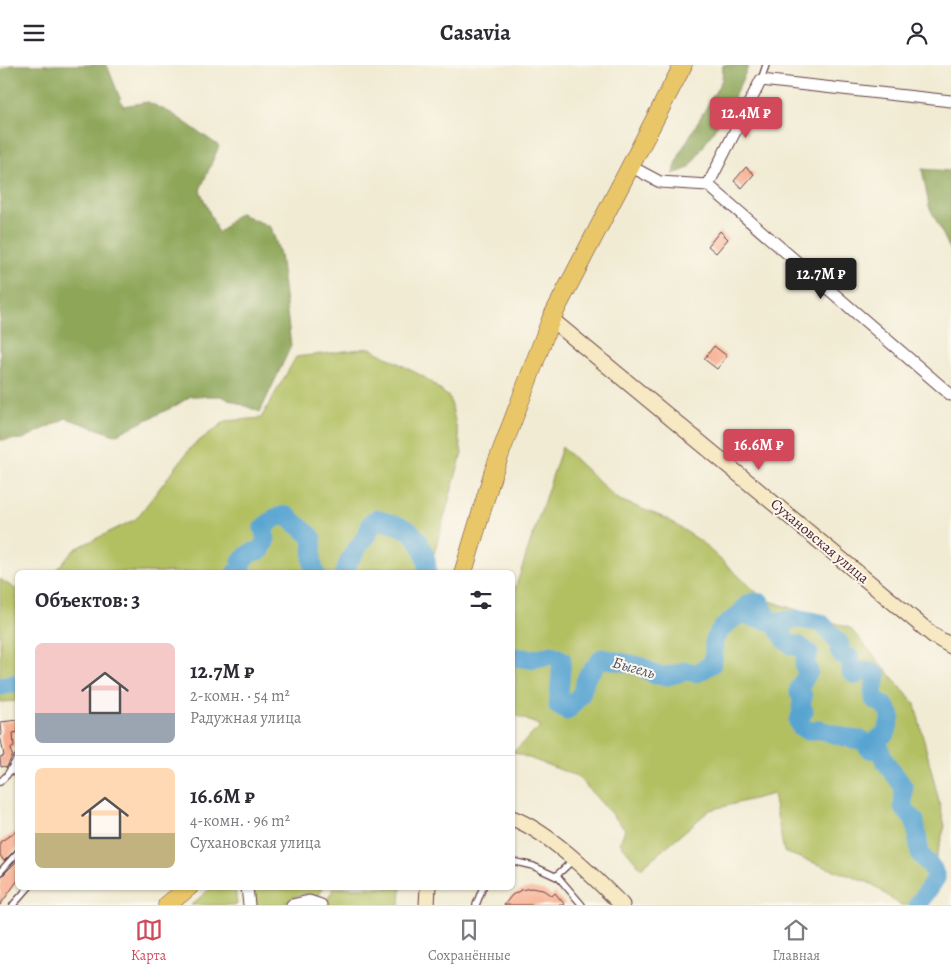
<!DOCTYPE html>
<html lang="ru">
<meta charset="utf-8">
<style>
:root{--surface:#fff;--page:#f7f7f7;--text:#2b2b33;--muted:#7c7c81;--line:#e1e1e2;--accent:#d1495b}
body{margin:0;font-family:Alegreya,serif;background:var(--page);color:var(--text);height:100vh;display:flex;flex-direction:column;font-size:19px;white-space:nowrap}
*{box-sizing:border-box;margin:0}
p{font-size:16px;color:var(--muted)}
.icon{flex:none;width:28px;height:28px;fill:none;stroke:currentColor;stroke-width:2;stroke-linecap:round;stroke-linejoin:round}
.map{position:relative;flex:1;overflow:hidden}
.drawer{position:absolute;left:15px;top:505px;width:500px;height:320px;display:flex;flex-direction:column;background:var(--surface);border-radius:8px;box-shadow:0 1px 4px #0004}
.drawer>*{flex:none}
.price{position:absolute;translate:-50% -42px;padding:0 11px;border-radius:5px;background:var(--accent);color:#fff;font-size:16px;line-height:32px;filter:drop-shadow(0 1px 2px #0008)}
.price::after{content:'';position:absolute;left:50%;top:30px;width:15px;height:11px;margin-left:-8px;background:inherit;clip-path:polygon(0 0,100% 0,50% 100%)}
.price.active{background:#222;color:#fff}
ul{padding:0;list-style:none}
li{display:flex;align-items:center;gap:15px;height:125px;padding:0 20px}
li+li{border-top:1px solid var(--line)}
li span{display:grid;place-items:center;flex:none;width:140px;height:100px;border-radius:8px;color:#555}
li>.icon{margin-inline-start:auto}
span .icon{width:60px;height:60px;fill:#fffc;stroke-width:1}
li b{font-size:21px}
h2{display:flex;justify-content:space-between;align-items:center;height:60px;padding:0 20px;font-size:21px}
header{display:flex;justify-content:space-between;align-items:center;height:65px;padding:0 20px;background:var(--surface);font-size:22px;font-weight:700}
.dock{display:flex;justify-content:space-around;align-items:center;height:70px;border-top:1px solid var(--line);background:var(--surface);font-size:14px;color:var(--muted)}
.dock a{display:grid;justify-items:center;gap:2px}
.dock .active{color:var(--accent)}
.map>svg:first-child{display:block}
</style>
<header><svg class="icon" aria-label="menu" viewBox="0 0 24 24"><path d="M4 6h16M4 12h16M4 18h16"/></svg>Casavia<svg class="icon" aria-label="person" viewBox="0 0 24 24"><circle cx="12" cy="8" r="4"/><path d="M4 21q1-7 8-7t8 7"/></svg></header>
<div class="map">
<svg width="951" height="840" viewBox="0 0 951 840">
<rect width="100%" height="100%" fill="#fbf7ec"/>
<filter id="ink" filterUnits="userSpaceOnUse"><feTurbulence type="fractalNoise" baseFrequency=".02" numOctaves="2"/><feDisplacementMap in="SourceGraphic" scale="10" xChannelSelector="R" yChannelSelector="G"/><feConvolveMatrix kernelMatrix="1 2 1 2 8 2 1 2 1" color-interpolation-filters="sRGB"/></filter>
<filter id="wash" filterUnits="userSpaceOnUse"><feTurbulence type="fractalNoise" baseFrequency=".0096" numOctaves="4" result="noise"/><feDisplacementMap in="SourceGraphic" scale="20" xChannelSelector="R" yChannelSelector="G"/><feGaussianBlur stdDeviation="1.12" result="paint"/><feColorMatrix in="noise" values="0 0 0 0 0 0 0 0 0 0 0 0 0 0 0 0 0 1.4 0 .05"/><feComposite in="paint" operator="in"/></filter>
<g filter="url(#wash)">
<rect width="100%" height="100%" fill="#f1ebd3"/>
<path fill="#b2c062" stroke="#7e7046" d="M370,283L424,312L450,333L462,388L432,496L413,508L54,507L75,484L136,454L192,381L226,356L261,353L296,292Z
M562,382L617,434L665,453L699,475L764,534L850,563L915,639L945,761L922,840H900L872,819L784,787L773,729L710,745L641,803L620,778L625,764L577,711L513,687L541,661L513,649V622L516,616L513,601V530Z
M0,514L17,525V636L0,637Z
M212,822L235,823L237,840H191Z
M251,823H323L318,832L303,829L294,832L282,840H253Z
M334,823H401L400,840H328L326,837Z"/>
<path fill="#8da658" stroke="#6c6242" d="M11,0H107L123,41L148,37L173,49L219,81L200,125L218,168L239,148L271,162L280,189L291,281L260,347L221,331H191L175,341L115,370L66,353L23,374L0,375V5Z
M723,0H749L731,39L689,103L673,109L680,88L722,15Z
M922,104L951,106V186L929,141Z"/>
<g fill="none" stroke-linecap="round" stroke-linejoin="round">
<path stroke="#58a4d1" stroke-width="19" d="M235,508L242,506L241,496L250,488L261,485L266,474L263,463L275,453L286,450L312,472C314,483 309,498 316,508
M344,508C347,501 349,495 353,489C359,479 370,470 371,458L376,454C385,457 404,461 411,467C421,476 428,495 427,508
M741,548C746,540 750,535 761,538L766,552L774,557L780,568L783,569L785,575L793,581L798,580L809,588L805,595L804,601L808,602L809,606L799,623V628L803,631L801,642L804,646L798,655C798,659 800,662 804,664C808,666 815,665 820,665C834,668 847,675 862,675C870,682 866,688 879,682
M512,592L531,594L552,590L562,595L558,641L567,646L581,629L587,611L602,593L640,601L655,610L667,611L686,606L697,608L712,599C715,590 713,587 714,579C715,565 731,556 741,548L753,553L774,557L800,554L821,558L840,579L839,586L842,590L850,593L851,607L856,610L862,606H870L877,611L873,626L874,634L885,641L891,651L887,667L878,674C880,697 893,705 904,723L903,742L915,756L920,789L933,804L936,813L918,840
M0,621L18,618"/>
</g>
<g id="blocks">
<path fill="#f7ae90" d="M746,102L754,109L742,123L734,116Z
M720,166L728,174L716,188L708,181Z
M714,281L727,291L717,304L704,294Z
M18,655V667L13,668L14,682L11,683L12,690H13L6,703L5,701L1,702L0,692L4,691L0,669H2L1,657Z
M18,765V782L4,796L0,790V777Z
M18,795V815L0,840V813Z
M531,823L543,825L552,831L555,828L565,840H504L512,830L521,825Z"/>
</g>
</g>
<g filter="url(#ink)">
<use href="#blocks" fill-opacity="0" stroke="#633e44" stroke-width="1"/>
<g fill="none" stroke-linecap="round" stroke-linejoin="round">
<defs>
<path id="lane" d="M761,15L766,0
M10,705L18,709
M0,717L7,710L18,692
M512,796L533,801L559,813L582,840
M0,807L18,787
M556,811L572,796
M13,840L29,822
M476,840L483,822"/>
<path id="street" d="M630,101L660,117L708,120
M708,120L951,330
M708,120L761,15L951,36
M247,822L249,840
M292,840L309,836L321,840"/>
<path id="secondary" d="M551,254L934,571L951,581
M512,753C551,768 593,811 622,840
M427,840L428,822"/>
<path id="primary" d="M463,508L493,408L551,254L683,0
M167,840L189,822"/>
</defs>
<use href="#lane" stroke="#633e44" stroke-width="8"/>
<use href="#street" stroke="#633e44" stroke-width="13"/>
<use href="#secondary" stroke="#633e44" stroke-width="17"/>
<use href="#primary" stroke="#633e44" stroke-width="19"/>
<use href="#lane" stroke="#fff" stroke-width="5.5"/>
<use href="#street" stroke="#fff" stroke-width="11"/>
<use href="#secondary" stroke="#f6e9c3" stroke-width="15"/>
<use href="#primary" stroke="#e9c769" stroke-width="18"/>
</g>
</g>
<g text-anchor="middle" stroke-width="4" stroke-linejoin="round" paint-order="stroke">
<g font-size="15" fill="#4a1f2b" stroke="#fbf7ec">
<text transform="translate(820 476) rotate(40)" y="5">Сухановская улица</text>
</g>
<g font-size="16" font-style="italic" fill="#50546d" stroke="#fbf7ec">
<text transform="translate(634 602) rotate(16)" y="6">Быгель</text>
</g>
</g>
</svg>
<b class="price" style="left:746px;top:74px">12.4M ₽</b>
<b class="price active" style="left:821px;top:235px">12.7M ₽</b>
<b class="price" style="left:759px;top:406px">16.6M ₽</b>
<section class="drawer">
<h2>Объектов: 3<svg class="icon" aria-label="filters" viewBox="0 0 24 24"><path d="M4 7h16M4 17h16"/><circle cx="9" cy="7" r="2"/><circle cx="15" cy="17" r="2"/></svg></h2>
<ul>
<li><span style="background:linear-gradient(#f6c9c9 70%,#9aa5b1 0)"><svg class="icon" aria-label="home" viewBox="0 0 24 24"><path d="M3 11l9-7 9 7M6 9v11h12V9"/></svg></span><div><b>12.7M ₽</b><p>2-комн. · 54 m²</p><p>Радужная улица</p></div></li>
<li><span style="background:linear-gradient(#ffd9b3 65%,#c2b280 0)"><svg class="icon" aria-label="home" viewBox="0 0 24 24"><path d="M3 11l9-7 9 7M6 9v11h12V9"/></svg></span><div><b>16.6M ₽</b><p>4-комн. · 96 m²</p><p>Сухановская улица</p></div></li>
</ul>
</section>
</div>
<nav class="dock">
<a class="active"><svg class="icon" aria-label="map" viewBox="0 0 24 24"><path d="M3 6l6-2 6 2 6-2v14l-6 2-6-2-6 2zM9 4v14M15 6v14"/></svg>Карта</a>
<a><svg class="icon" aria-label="saved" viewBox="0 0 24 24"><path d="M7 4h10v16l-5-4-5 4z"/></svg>Сохранённые</a>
<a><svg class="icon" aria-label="home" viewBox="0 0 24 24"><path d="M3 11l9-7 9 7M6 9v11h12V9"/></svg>Главная</a>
</nav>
